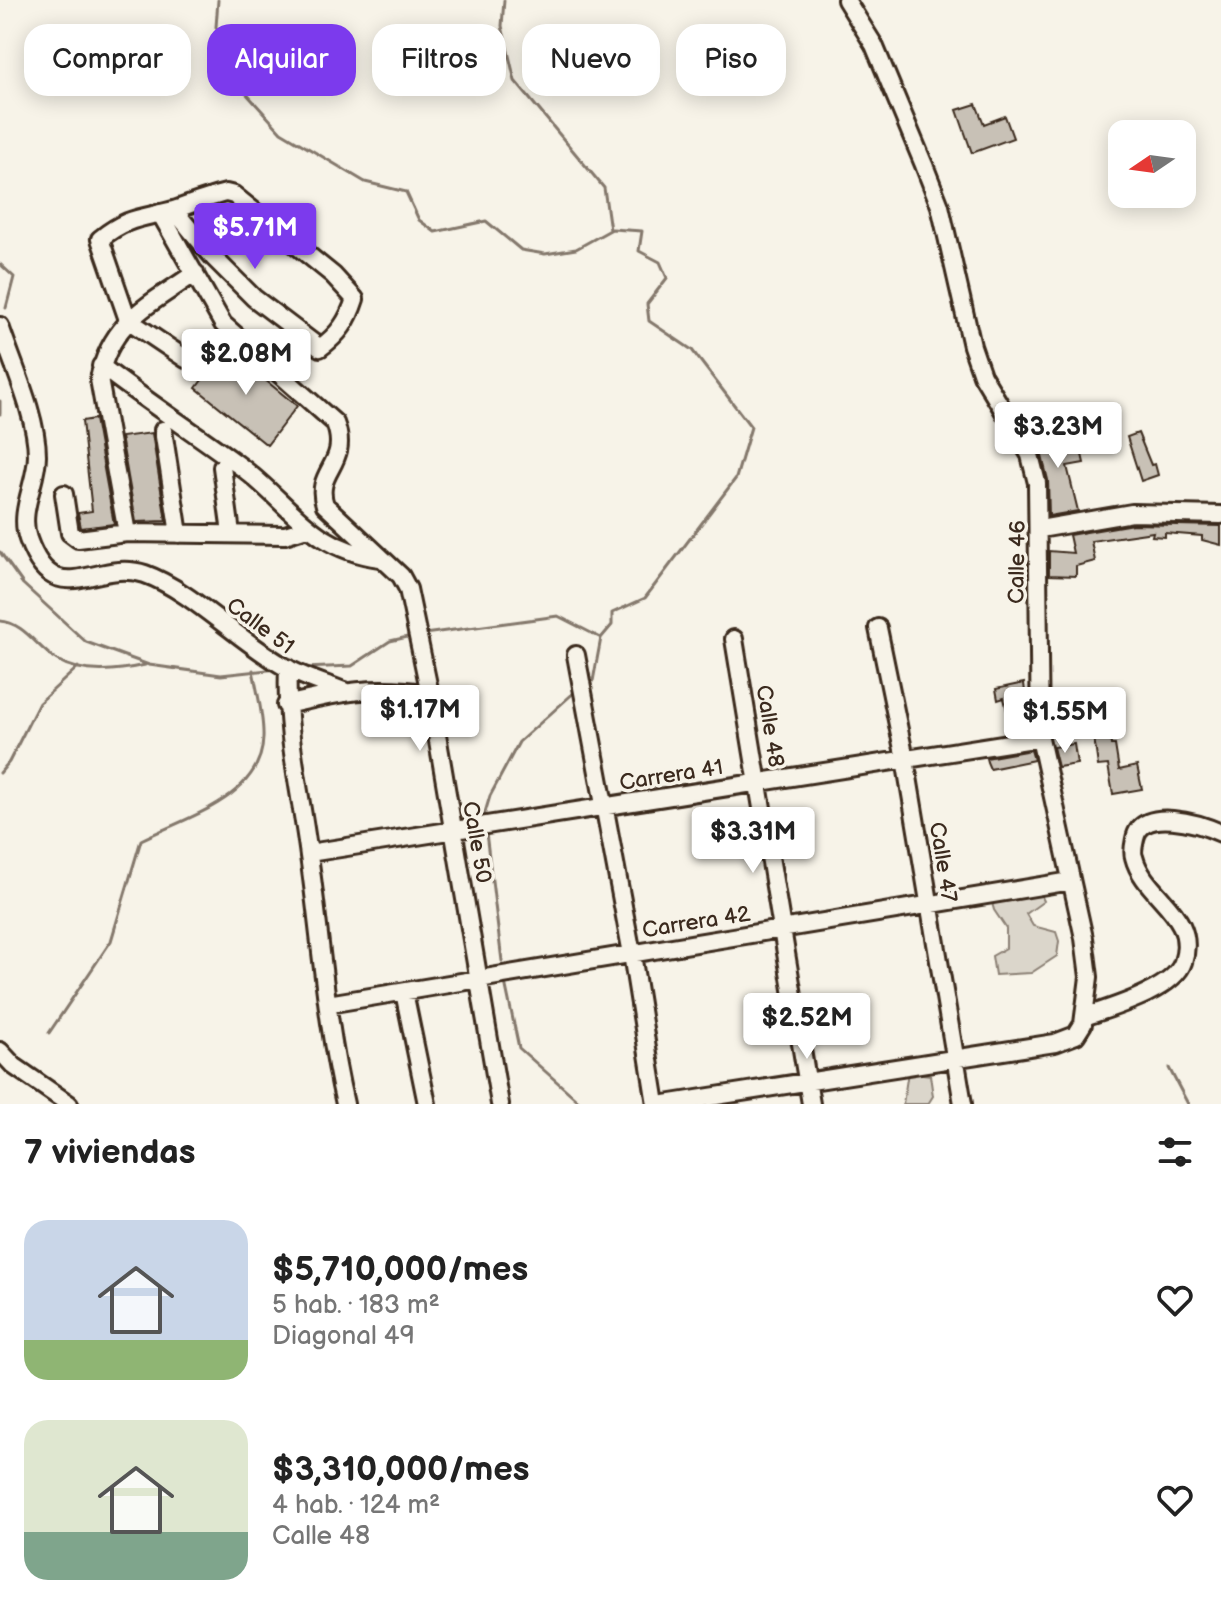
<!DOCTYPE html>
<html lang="es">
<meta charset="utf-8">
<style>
:root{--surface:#fff;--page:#f2f2f2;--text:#222;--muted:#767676;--accent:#7c3aed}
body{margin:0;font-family:"Balsamiq Sans",sans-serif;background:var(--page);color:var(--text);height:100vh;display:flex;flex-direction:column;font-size:30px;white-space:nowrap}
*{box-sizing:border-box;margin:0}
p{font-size:26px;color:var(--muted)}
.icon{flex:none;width:44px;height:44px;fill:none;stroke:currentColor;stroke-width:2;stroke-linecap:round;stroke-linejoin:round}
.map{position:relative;height:1104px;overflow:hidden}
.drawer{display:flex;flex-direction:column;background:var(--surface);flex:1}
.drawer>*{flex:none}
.guide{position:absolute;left:24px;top:24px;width:800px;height:72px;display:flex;gap:16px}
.needle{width:52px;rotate:257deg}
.buttons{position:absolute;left:1108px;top:120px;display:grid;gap:16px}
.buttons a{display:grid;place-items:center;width:88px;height:88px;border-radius:16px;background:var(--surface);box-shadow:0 4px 20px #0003;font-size:40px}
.price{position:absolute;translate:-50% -68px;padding:0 18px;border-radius:8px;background:#fff;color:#222;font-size:26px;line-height:52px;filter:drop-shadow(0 2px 4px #0008)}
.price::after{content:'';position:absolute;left:50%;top:48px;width:24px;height:18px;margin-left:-12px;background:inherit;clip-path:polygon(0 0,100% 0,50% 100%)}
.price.selected{background:var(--accent);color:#fff}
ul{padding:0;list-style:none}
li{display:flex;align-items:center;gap:24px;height:200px;padding:0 24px}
li span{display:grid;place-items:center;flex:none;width:224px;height:160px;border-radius:24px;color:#555}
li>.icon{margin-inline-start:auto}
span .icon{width:96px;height:96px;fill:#fffc;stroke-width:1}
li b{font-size:34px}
h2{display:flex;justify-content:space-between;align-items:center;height:96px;padding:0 24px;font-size:34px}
.chip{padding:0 28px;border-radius:24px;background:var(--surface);box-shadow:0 4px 20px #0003;font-size:28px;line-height:72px}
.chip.selected{background:var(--accent);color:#fff}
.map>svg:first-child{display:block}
</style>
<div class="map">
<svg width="1221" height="1104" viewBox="0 0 1221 1104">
<rect width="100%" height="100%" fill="#f7f3e8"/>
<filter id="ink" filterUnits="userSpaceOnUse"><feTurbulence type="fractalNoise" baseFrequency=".0125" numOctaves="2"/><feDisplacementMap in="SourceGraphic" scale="16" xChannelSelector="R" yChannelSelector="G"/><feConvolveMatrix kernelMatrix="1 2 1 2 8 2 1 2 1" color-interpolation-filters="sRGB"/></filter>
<g filter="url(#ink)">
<path fill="#dbd6cb" stroke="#8b8074" stroke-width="2" d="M1037,887L1044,901L1026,914L1033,926L1056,932L1059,941L1057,956L1031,973L995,975L992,956L1006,948V928L994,910L989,892Z
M908,1072L930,1075L933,1096L928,1104H903Z"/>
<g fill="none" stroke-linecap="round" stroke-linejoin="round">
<path stroke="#84786c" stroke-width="3" d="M218,0L216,27L244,91L281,132L365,182L406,192L419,220L435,232L486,221L521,250L545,254L576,249L612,229L642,231L639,251L660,262L667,278L647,304L649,321L692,350L751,427L736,478L645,598L612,613V625L601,638L593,681
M504,0L502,26L515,81L604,188L610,230
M0,264L14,277L6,308
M0,401V414
M0,552L23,584L86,642L149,665L221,675L277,669
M0,621C25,623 36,647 57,660C82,675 118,671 145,665
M424,634L558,616L601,638
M304,668L352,666L390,641L412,636
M0,773L9,762L39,703L78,667
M484,816L490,796L519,742L578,689
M486,833L502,961
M1211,837L1221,843
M505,982L519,1048L582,1104
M49,1033L111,941L141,840C185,818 262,797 263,738C264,716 257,692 253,670
M1169,1068L1188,1104"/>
</g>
<path fill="#c8c1b6" stroke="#3b2a1e" stroke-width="2" d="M976,104L984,124L1005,116L1013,138L972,153L957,110Z
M226,348L297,406L267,445L196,388Z
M95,419L114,524L81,528L78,513L92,511L82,421Z
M1038,420L1042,437L1057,434L1059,443L1071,441L1072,447L1080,446L1084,463L1067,466L1078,511L1049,516L1048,480L1041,452L1027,423Z
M152,433L166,521L136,522L121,437Z
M1138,433L1151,465L1155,464L1158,475L1141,481L1127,437Z
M1133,524L1221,526V545L1202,540V536L1165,533V537L1152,536L1153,532L1091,541L1095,561L1076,566V576L1049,575V551L1073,553L1069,535Z
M1024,683L1029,729L1014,731L1010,710L1007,711L1004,698L998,700L996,689Z
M1088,702L1090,713L1107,710L1111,745H1115L1119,770L1137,766L1142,789L1113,794L1108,765L1098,766L1092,723L1051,729V706Z
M1074,744L1077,764L1058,767L1053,747Z
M1031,750L1034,760L990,769L987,762L986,758Z"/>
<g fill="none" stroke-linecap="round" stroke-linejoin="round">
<defs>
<path id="minor" d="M174,210L213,257L254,298L320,348C339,334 348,321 355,299L333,275L234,195L226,193C209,197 193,203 177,209C143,219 130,215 100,239L128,320L186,359
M160,213L223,324L335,423C351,464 313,471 325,505L401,576L408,589L430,694L500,1104
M0,326C12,363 37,416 37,455C37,483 18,511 28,539C55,615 96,557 145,574C191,590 242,644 287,668C305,678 326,684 344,691
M101,366C146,401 194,432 240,466C291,504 311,549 380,558
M163,430L179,534
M222,467L231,533
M64,494L70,533L78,539L127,533L285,535L307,528
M1040,529L1132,513L1221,515
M127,533L99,379C111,320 150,305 195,273
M878,628L905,759L963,1104
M734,639L811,1104
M576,655L632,954L656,1104
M288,668C285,733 301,793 309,856C321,939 326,1023 345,1104
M286,705C341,692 374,685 430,694
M309,853L1040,738
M404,992L427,1104
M328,1004L1071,881
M1084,1017C1110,1008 1174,990 1183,962C1199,914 1144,897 1134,857C1132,852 1134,844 1135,839C1141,805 1201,824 1221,833
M0,1051L14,1066L69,1104
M665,1104L1055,1043L1076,1035L1083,1024L1089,977L1084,938L1040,738L1037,483L1030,455L982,375L972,346L940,206L924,165L874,45L846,0"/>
</defs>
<use href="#minor" stroke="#3b2a1e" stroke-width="22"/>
<use href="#minor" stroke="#f7f3e8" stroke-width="16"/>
</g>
</g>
<g text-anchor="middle" stroke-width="7" stroke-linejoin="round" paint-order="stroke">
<g font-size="22" fill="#3b2a1e" stroke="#f7f3e8">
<text transform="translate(1016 562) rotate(-89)" y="8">Calle 46</text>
<text transform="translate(261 625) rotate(37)" y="8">Calle 51</text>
<text transform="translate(771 726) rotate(81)" y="8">Calle 48</text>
<text transform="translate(671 774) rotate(-9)" y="8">Carrera 41</text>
<text transform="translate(478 842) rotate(80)" y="8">Calle 50</text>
<text transform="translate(944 862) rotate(81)" y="8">Calle 47</text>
<text transform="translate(696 921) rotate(-9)" y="8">Carrera 42</text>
</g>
</g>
</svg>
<div class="buttons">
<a><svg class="needle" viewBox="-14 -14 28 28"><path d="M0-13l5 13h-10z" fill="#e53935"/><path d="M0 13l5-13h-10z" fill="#767676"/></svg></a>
</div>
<b class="price selected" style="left:255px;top:271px">$5.71M</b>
<b class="price" style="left:246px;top:397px">$2.08M</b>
<b class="price" style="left:1058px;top:470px">$3.23M</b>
<b class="price" style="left:420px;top:753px">$1.17M</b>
<b class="price" style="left:1065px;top:755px">$1.55M</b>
<b class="price" style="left:753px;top:875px">$3.31M</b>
<b class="price" style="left:807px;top:1061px">$2.52M</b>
<div class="guide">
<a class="chip">Comprar</a>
<a class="chip selected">Alquilar</a>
<a class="chip">Filtros</a>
<a class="chip">Nuevo</a>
<a class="chip">Piso</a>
</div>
</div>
<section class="drawer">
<h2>7 viviendas<svg class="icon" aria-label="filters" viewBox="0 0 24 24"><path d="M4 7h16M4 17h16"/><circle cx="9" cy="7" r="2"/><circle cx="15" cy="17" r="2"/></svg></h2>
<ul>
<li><span style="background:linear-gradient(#c9d6e8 75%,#8fb573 0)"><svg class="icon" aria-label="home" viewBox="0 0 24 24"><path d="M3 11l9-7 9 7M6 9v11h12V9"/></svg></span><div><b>$5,710,000/mes</b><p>5 hab. · 183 m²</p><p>Diagonal 49</p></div><svg class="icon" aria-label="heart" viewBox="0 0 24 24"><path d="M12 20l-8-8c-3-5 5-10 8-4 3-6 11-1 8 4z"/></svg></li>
<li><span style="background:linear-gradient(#dfe7d0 70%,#7fa58c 0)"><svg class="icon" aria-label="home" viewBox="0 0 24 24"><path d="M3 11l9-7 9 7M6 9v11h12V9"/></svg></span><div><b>$3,310,000/mes</b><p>4 hab. · 124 m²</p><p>Calle 48</p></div><svg class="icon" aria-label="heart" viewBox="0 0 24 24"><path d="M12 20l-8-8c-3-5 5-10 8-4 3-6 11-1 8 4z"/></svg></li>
</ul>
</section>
